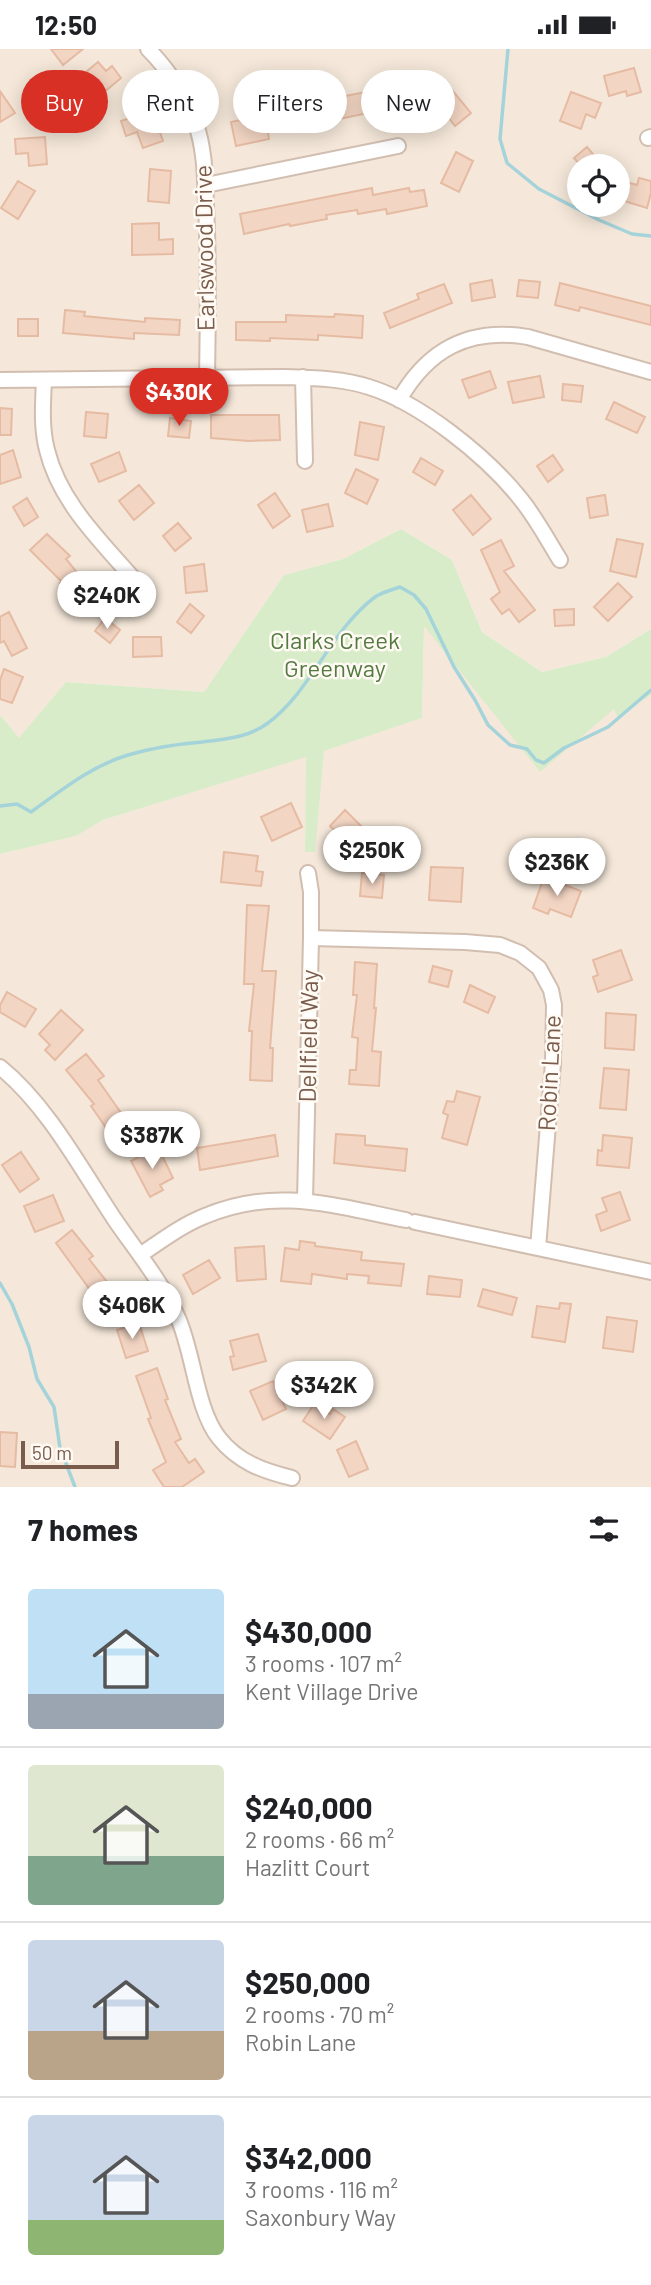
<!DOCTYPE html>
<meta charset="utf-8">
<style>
:root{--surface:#fff;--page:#f6f6f6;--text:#202124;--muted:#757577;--line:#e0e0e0;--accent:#d93025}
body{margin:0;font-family:Barlow,sans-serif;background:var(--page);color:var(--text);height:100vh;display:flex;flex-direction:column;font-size:26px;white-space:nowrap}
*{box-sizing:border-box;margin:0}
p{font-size:23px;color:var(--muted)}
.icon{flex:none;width:38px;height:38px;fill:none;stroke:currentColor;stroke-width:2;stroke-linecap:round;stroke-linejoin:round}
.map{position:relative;height:1438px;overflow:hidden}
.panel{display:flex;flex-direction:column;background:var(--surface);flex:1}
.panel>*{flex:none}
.hud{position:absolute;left:21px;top:21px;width:609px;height:63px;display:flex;gap:14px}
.fabs{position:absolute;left:567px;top:105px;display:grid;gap:14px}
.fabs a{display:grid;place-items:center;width:63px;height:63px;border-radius:50%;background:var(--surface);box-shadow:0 4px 18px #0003;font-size:35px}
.scale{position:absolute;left:21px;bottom:18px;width:98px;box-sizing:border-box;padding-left:7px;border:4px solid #7a5c4d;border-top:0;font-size:19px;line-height:24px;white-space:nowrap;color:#7a5c4d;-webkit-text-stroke:5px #fffaf3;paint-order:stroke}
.price{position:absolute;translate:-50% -60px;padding:0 16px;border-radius:24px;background:#fff;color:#222;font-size:23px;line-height:46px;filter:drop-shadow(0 2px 4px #0008)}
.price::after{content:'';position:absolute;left:50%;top:42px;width:21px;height:16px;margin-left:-10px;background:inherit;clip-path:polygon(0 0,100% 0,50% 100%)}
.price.selected{background:var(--accent);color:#fff}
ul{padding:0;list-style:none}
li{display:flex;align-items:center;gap:21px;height:175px;padding:0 28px}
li+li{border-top:2px solid var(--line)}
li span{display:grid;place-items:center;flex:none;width:196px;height:140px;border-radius:7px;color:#555}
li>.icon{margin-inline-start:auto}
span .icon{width:84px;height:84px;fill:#fffc;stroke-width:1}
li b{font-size:30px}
h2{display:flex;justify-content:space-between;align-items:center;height:84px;padding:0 28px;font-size:30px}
.chip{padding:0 24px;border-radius:32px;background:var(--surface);box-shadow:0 4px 18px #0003;font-size:24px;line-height:63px}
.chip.selected{background:var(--accent);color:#fff}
.status{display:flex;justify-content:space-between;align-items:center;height:49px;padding:0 35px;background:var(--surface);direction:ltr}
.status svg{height:19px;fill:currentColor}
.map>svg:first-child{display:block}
</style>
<div class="status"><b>12:50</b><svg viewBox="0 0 49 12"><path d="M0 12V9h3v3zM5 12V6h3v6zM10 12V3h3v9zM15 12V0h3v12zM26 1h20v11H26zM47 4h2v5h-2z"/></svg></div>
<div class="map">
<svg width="651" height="1438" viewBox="0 0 651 1438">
<rect width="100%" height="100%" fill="#fdf6ec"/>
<path fill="#f5e8da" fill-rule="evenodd" d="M0,0H651V580L606,608L542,623L482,583L452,511L401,480L343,510L284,526L204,643L66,633L19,690L0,666ZM579,117H618V156H579Z
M424,576L614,660L617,668L651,646V1438H0V805L76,787L103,771L307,707L305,803L323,702L422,669Z"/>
<path fill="#d8ecc9" d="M401,480L452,511L482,583L542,623L606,608L651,580V646L617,668L614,660L540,723L424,577L422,669L324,702L315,803H305L306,708L103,771L76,787L0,805V666L19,689L66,633L204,643L284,526L343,510Z"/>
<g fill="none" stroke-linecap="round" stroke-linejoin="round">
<path stroke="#a5d3da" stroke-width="3.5" d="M508,0L500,90L507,114L539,140L599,171L632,185L651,187
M0,757L17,755L31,763C62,741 91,717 128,706C152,699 177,695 202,693C225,690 248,689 268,674C312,641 330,582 375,548C382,543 392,541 400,538L414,546L426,560L454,618L475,651L488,676L510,696L527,700L536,711L544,714L564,699L608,678L651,641
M0,1234L12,1255L29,1298L37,1330L54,1358L60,1399L75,1438"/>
</g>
<path fill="#f3d5c3" stroke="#e6bba3" stroke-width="2" d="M51,0H83L63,16Z
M98,13L106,22L112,17L121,29L97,49L80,28Z
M634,19L641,43L627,47L626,42L609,47L604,27Z
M416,28L417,47L365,51L368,64L339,70L335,49L376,41L375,32Z
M452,41L471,64L455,77L445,64L438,69L430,59Z
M0,42L15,64L0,73Z
M571,43L601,54L595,69L586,65L581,80L560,72Z
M309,48L316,80L301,83L299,73L288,75L283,54Z
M152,62L163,92L143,99L137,83L126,87L121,72Z
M265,66L269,90L236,97L231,73Z
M45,88L47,115L29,117L28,104L16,105L15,90Z
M587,98L603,117H581L574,109Z
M456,103L473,112L459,143L441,134Z
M150,120L171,122L169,154L148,152Z
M639,129L651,132V144L647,159L621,151L626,133L637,136Z
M18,132L35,142L18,170L1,159Z
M372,139L373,146L409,139L410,143L424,141L427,157L387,165L386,160L358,165L357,161L326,166L327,170L316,172L290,177L289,175L244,185L240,165Z
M159,174V191L173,190V205L132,206V175Z
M492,231L495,248L472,252L470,235Z
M519,231L540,233L538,249L517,247Z
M560,234L651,257V276L580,258L579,262L555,256Z
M444,235L452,254L390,279L384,264L419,250L417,245Z
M65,261L85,263L84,267L145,273V269L180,271L179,286L134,284V290L63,284Z
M335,265L363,267L362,289L318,286V291L270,289V292L236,291V273H286V266L334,268Z
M18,270H38V287H18Z
M490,322L496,339L469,349L462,331Z
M540,327L544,348L513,354L508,333Z
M563,335L583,337L581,353L562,351Z
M614,353L645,368L637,384L606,370Z
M0,359L12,360L11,386H0Z
M86,363L108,365L106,389L84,387Z
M211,366H279L280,391L249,392L211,389Z
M170,369L191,372L189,389L168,387Z
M360,373L384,378L378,411L355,406Z
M13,401L21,428L0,435V406Z
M119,403L126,422L99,433L91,415Z
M553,406L563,421L548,433L537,417Z
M421,409L443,422L435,436L413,423Z
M356,420L378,431L367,455L345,444Z
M139,436L154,454L134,471L119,452Z
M275,444L290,467L273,479L258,456Z
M471,446L491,470L473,486L453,461Z
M605,446L608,466L590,469L587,449Z
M27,449L38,468L24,477L13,458Z
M328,455L333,477L307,483L302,461Z
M178,474L191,489L175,502L163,487Z
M47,485L70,507L66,510L97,548L82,561L60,534L62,533L30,501Z
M617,490L643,495L636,528L610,522Z
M501,491L514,517L504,522L535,561L519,573L509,560L502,565L491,550L500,543L481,501Z
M204,515L207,542L186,544L184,518Z
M618,534L632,548L608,572L594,558Z
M190,555L204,567L191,584L177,573Z
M574,560V576L555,577L554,561Z
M9,563L27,599L12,607L4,592L0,594V568Z
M105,569L120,581L110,594L95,582Z
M133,588H161L162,607L133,608Z
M4,620L23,628L12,654L0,650V631Z
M291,754L302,778L272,792L261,768Z
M345,761L368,784L353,799L330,777Z
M224,803L258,807L256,822L263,823L261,837L221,833Z
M431,818L463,819L461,853L429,851Z
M362,824L384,826L382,849L360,847Z
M544,828L581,842L571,868L550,860L548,865L533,859Z
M247,856L269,857L262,922H276L270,999H273L272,1032L250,1031L252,982H249L254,935H244Z
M621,901L632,931L598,943L593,928L598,926L593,911Z
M355,913L377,915L374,959H376L372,1002L381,1003L379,1037L349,1035L350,1021H356L358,989L352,988L357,946H353Z
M433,917L452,922L448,938L429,933Z
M470,936L495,948L488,964L464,953Z
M7,943L36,960L25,978L0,963V956Z
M61,961L83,981L55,1011L45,1001L50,996L39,985Z
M606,964L636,966L634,1001L605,999Z
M86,1005L104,1027L98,1031L126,1071L109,1083L91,1057L94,1055L66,1021Z
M604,1019L629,1021L626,1061L600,1059Z
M457,1042L480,1048L467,1096L442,1089L448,1066L443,1064L447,1052L454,1053Z
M336,1085L365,1087V1096L407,1100L405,1122L334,1114Z
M275,1086L278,1107L200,1121L197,1099Z
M603,1086L632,1089L629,1119L597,1116L598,1101L602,1102Z
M158,1098L173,1129L160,1136L163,1141L150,1148L131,1112Z
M21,1103L39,1130L20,1143L2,1116Z
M620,1143L630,1171L601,1182L596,1166L607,1162L602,1149Z
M53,1146L64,1172L35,1183L24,1157Z
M72,1181L93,1207L89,1210L119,1248L104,1260L56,1194Z
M300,1192L315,1194V1197L362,1203L361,1211L404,1215L401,1237L368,1234L369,1227L347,1225V1230L312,1225L311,1235L281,1232L285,1199L299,1201Z
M264,1197L266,1230L237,1232L235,1199Z
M209,1211L220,1229L193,1245L183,1226Z
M429,1227L462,1231L460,1248L427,1245Z
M483,1240L517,1249L512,1266L478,1257Z
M560,1254L571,1255L565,1293L532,1288L537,1257L559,1260Z
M607,1268L637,1272L633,1303L603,1299Z
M139,1274L148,1302L126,1309L117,1281Z
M258,1285L266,1312L233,1321L230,1308L234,1307L230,1292Z
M157,1319L168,1350L165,1351L181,1390L175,1393L189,1414L195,1410L204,1423L182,1438H164L153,1421L166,1413L148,1370L151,1369L136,1327Z
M273,1332L286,1360L263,1371L250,1342Z
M314,1355L330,1365L333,1360L345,1368L330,1390L303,1372Z
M0,1383L17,1384L15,1418L0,1417Z
M356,1392L368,1420L349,1428L337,1401Z"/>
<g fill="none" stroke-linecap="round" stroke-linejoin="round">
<defs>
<path id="street" d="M148,0C168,20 184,45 195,72C205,100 205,128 206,157C209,214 208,272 207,329
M648,89L651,88
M206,136L398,97
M303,328L305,412
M0,331L284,328C312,329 341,329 369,338C420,354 485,406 519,448C535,467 547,490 560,511
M44,331C43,355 41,378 47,401C60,455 104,495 138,535
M399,351C428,300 469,278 528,288L651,323
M311,889L465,893L500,896L520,904L539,919L551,941L554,956L553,1014L538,1199
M0,1018C48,1057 81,1120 115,1171C137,1203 162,1233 178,1269C194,1305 196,1360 219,1389C238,1413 263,1422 292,1429
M305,1151L311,889V843L308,824
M415,1173L651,1223
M140,1206C161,1192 182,1176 205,1167C276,1137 334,1157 406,1171"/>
</defs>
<use href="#street" stroke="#d1beb0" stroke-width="18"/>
<use href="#street" stroke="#fff" stroke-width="14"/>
</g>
<g text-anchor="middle" stroke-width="5" stroke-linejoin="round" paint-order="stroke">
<g font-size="24" fill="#7a5c4d" stroke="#fffaf3">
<text transform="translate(205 199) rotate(-91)" y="8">Earlswood Drive</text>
<text transform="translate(309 987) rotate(-89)" y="8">Dellfield Way</text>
<text transform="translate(550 1024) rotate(-87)" y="8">Robin Lane</text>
</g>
<g font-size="24" fill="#537a41" stroke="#fffaf3">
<text x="335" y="600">Clarks Creek<tspan x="335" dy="28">Greenway</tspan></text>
</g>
</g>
</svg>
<div class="fabs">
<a><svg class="icon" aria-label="locate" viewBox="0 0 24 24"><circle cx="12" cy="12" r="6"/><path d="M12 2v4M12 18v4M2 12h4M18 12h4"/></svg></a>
</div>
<div class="scale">50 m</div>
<b class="price selected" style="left:179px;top:379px">$430K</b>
<b class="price" style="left:107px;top:582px">$240K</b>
<b class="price" style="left:372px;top:837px">$250K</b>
<b class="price" style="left:557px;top:849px">$236K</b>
<b class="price" style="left:152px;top:1122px">$387K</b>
<b class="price" style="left:132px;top:1292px">$406K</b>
<b class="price" style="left:324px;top:1372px">$342K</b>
<div class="hud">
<a class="chip selected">Buy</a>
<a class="chip">Rent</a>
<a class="chip">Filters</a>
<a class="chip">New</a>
</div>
</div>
<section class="panel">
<h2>7 homes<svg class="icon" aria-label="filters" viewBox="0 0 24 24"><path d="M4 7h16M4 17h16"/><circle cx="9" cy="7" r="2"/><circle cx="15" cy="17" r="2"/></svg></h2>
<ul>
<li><span style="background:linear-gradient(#bfe0f5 75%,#9aa5b1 0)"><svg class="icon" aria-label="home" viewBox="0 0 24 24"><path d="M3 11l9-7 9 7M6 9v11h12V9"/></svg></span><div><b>$430,000</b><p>3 rooms · 107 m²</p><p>Kent Village Drive</p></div></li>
<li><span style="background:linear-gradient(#dfe7d0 65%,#7fa58c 0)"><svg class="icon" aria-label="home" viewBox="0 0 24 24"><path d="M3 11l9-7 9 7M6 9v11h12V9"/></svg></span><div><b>$240,000</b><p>2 rooms · 66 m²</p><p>Hazlitt Court</p></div></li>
<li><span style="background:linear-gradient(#c9d6e8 65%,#b9a48a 0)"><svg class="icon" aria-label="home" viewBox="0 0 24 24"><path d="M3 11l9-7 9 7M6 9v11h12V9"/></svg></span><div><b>$250,000</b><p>2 rooms · 70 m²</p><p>Robin Lane</p></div></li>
<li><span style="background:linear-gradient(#c9d6e8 75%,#8fb573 0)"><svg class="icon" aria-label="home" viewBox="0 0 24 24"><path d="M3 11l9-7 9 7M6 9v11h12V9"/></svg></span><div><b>$342,000</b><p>3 rooms · 116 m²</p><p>Saxonbury Way</p></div></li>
</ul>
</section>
